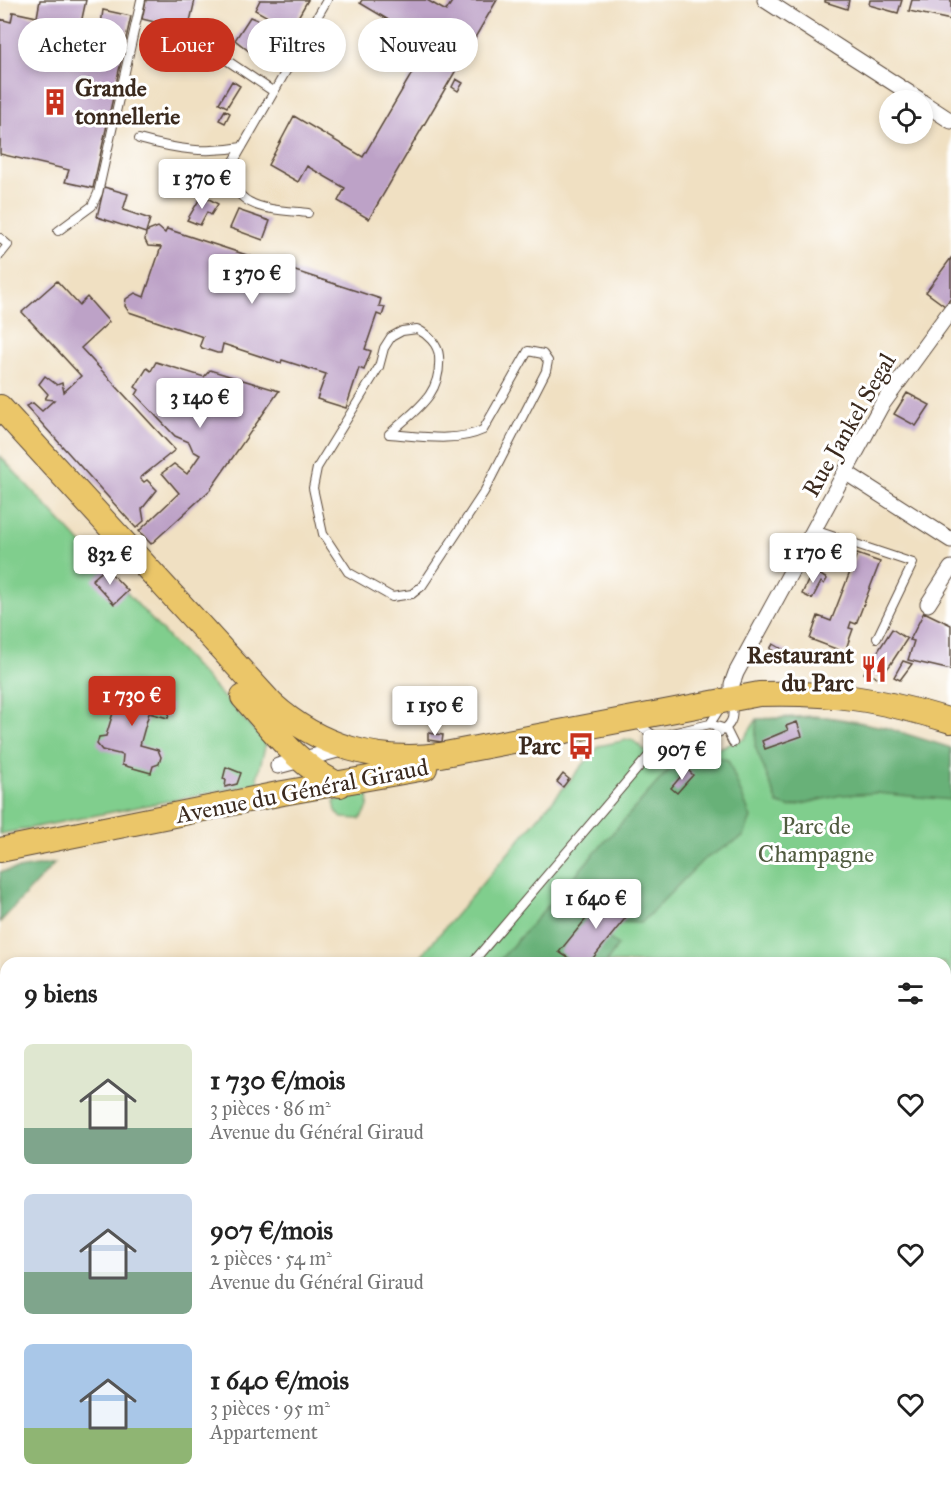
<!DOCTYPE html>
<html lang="fr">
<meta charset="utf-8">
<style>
:root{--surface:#fff;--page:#f2f2f2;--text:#222;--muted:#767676;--accent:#c8321e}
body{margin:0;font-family:"IM FELL Great Primer",serif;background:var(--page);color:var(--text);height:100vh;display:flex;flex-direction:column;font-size:22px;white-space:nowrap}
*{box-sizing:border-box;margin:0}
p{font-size:20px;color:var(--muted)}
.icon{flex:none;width:33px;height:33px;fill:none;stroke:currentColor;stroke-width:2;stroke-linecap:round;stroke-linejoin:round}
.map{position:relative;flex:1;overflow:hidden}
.panel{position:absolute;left:0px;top:957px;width:951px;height:536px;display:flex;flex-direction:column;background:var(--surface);border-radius:18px 18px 0 0;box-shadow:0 3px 9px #0003}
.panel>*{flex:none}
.guide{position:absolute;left:18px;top:18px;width:600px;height:54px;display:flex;gap:12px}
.controls{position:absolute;left:879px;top:90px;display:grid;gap:12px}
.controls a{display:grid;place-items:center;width:54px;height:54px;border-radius:50%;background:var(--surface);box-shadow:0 3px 9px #0003;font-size:30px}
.price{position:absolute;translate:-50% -51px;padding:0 14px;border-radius:6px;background:#fff;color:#222;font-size:20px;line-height:39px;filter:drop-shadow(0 2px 3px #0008)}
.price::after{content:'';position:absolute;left:50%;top:36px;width:18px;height:14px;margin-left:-9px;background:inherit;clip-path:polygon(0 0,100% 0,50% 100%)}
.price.selected{background:var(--accent);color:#fff}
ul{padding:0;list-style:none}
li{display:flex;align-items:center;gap:18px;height:150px;padding:0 24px}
li span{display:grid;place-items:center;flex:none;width:168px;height:120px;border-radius:9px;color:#555}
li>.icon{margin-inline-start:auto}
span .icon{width:72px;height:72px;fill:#fffc;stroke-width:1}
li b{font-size:26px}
h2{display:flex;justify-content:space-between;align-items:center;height:72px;padding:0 24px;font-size:26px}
.chip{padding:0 21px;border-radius:27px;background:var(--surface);box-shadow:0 3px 9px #0003;font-size:21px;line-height:54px}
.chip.selected{background:var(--accent);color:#fff}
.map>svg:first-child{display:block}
</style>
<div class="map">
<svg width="951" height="1492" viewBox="0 0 951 1492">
<rect width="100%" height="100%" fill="#fff"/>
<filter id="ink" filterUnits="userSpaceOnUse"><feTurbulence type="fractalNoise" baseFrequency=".0167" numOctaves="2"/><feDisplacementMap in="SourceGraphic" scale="12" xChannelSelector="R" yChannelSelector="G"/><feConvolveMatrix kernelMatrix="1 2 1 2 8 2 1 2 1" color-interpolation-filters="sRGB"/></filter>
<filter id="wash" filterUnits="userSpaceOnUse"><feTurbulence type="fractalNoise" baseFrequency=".008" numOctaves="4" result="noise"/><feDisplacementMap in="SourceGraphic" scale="24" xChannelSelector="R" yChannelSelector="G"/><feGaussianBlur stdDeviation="1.35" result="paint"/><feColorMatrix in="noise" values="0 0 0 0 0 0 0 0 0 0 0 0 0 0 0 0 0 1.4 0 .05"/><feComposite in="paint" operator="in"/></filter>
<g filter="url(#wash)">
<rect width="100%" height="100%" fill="#f0e0c2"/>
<path fill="#80ce8d" stroke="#5e7c56" stroke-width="1.5" d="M0,456L266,743L257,778L260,783L0,834Z
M812,716C860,718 905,734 951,748V1492H0V1451L6,1444V1486H945V963H415L599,746L631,739L650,754L660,757L701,754L744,739L757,719Z
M368,794C370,806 367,811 360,819L342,818L336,811L334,801Z"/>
<path fill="#68b178" stroke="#526e4b" stroke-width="1.5" d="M826,717L884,727L951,748V800L877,793L841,795L789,807L778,804L755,746L757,719Z
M701,754L728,760L751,818L743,837L703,860L641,923L621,922L608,938L618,945L606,963H497L680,757Z
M55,863L0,922V872Z
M951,1371V1492H705L696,1487L945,1486V1375Z
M250,1487H336L346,1492H258Z
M544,1487V1486L595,1487L592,1492H540Z"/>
<g id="blocks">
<path fill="#bda2c7" d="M40,0H86L80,28L100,32L103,10L131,16L93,188L65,182L69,170L0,154V19L11,22L13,12L37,17Z
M146,0H195L188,30L142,19Z
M260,0H308L269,67L235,40L250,17L275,27L277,22L255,10Z
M362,0H427L446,11L453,0H497L369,219L338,201L345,188L307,166L298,182L268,165L294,116L363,157L429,44L360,3Z
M825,0H849L847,9L825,2Z
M870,0H902L898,13L869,5Z
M912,0H951V20L909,11Z
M456,79L463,83L458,91L452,87Z
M232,81L240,86L227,107L219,103Z
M225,110L230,113L225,123L219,120Z
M104,187L128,194L123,210L150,219L146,232L158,227L165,233L167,229L381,299L379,306L385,307L382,316L377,314L365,349L371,351L364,370L359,368L346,408L317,399L326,374L282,360L281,363L223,344L221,353H217L202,348L200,345L203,337L129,312L125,306L126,299L135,293L144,297L161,247L148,246L145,240L146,233L97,217Z
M202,195L218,204L211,215L207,212L200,225L187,220Z
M238,210L270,221L263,240L230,228Z
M951,258V298L945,306L926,292Z
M57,281L79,305L87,297L109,322L81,348L175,450L140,478L144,482L147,480L157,490L142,509L144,521L136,528L26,406L33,403L42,411L54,400L45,399L48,394L39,384L45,376L57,385L62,383L64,392L81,376L22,312Z
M156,362L204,377L210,370L279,391L210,490L151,544L139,531L179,493L162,473L174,464L187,474L200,455L193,451L189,442L175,436L136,395L139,390L135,387L147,368L151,371Z
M907,393L930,405L916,426L894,414Z
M857,554L880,562L856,624L851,622L849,628L853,629L847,646L849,647L844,652L810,639L818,616L831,621Z
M106,568L128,591L114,604L92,580Z
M813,570L827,579L824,584L821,582L812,599L802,594Z
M924,612L951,625V670L908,660L914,641L910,640Z
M892,629L907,639L890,665L880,678L864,673Z
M773,644L791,654L788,660L770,649Z
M903,661L912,664L900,680L894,677Z
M124,680L141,685L138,691L139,696L172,705L168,718L149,713L140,745L158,750L161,757L159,764L153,766L151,773L122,765L123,755L102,750L97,744L99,737L106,736L116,703L111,701L110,695L115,691H119Z
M797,722L802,736L765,749L762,741L788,730L786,726Z
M428,733L443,735L442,742L428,740Z
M226,767L241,773L237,784L225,787L226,780L223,779Z
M687,769L693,775L677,793L671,788Z
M563,774L569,779L563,787L557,782Z
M607,893L632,910L589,963H576L559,952Z
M951,1429V1450L950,1451L945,1430Z"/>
</g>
</g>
<g filter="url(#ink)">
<use href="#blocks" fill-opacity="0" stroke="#564537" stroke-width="1.5"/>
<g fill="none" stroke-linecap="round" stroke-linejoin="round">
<defs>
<path id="lane" d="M205,50L216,53L274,92
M139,139C175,149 205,154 242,147
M308,213C272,209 225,211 234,161L327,0
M58,231L92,206L98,193L141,0
M0,238L8,245L0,255
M417,329C427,334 438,344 439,356C442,396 415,410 389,434C419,436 455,443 483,430L528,351L543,354L548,361L546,371L484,492L422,586L412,594L392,597L348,572L323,534L313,488L317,468L379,367L384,348L391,337L402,331Z
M814,530L913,563L877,638
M720,708L710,724L726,729L733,743
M640,726C647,730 653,736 660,739C676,747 724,738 731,721C734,716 732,708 732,702
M472,963L662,740L672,733L710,724
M17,1492L22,1486"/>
<path id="street" d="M765,0L920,100
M922,102L951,121
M845,472L951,540
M928,604L951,568
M732,697V684L736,673L881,406L951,310
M278,766L345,748"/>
<path id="primary" d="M0,407L272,704C319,747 378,763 440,755L759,694C834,692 879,699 951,721
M243,697C273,730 299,767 340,785
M0,850L283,793L425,768"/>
</defs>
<use href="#lane" stroke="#564537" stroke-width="10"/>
<use href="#street" stroke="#564537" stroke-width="17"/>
<use href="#primary" stroke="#564537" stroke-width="26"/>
<use href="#lane" stroke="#fff" stroke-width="8"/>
<use href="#street" stroke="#fff" stroke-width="15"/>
<use href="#primary" stroke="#ebc669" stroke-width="24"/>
</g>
</g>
<defs>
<symbol id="building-bare" viewBox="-9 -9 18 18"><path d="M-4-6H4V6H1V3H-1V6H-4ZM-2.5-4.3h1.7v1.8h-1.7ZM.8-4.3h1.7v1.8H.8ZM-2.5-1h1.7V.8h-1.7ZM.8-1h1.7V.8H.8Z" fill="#c8321e" stroke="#fff" stroke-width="2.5" paint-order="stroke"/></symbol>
<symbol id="restaurant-bare" viewBox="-9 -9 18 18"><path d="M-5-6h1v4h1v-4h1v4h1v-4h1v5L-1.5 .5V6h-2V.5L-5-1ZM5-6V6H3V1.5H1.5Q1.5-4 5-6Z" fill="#c8321e" stroke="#fff" stroke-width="2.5" paint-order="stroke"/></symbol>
<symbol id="bus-bare" viewBox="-9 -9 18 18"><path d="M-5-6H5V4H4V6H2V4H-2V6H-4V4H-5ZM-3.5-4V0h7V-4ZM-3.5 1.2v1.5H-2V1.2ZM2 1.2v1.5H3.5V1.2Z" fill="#c8321e" stroke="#fff" stroke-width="2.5" paint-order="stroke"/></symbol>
</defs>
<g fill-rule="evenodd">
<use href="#building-bare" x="36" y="83" width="38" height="38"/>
<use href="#restaurant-bare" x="855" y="650" width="38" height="38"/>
<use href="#bus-bare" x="562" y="727" width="38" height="38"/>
</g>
<g text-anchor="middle" stroke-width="6" stroke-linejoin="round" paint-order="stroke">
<g font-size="24" font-weight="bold" fill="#3b2a1e" stroke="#fff" text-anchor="end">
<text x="75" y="96" text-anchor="start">Grande<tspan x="75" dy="28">tonnellerie</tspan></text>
<text x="854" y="663">Restaurant<tspan x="854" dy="28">du Parc</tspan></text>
<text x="561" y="754">Parc</text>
</g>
<g font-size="24" fill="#3b2a1e" stroke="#fff">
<text transform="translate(849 425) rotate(-60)" y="8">Rue Jankel Segal</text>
<text transform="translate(302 791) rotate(-11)" y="8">Avenue du Général Giraud</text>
</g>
<g font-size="24" fill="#505b3f" stroke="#fff">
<text x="816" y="834">Parc de<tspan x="816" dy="28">Champagne</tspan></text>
</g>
</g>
</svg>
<div class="controls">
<a><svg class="icon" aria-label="locate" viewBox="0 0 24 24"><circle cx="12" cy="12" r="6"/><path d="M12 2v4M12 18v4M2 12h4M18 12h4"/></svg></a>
</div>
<b class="price" style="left:202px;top:210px">1 370 €</b>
<b class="price" style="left:252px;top:305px">1 370 €</b>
<b class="price" style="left:200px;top:429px">3 140 €</b>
<b class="price" style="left:813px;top:584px">1 170 €</b>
<b class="price" style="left:110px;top:586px">832 €</b>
<b class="price selected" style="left:132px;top:727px">1 730 €</b>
<b class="price" style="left:435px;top:737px">1 150 €</b>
<b class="price" style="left:682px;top:781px">907 €</b>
<b class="price" style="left:596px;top:930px">1 640 €</b>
<div class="guide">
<a class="chip">Acheter</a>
<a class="chip selected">Louer</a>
<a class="chip">Filtres</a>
<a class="chip">Nouveau</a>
</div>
<section class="panel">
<h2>9 biens<svg class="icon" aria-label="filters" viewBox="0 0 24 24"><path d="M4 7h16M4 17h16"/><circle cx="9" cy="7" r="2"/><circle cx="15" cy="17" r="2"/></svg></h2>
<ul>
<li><span style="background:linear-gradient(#dfe7d0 70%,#7fa58c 0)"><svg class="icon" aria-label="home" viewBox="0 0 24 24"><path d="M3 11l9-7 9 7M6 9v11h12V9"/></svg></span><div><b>1 730 €/mois</b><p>3 pièces · 86 m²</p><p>Avenue du Général Giraud</p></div><svg class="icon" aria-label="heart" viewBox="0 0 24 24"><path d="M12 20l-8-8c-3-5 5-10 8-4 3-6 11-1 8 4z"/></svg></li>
<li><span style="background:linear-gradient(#c9d6e8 65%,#7fa58c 0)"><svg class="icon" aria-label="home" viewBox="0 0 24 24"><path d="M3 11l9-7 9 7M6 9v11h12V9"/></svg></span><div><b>907 €/mois</b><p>2 pièces · 54 m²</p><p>Avenue du Général Giraud</p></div><svg class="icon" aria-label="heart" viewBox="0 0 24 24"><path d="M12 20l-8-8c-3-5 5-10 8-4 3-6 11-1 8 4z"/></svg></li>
<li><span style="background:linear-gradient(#a9c7e8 70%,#8fb573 0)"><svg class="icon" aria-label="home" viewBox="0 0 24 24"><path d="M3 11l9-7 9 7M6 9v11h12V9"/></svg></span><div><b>1 640 €/mois</b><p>3 pièces · 95 m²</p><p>Appartement</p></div><svg class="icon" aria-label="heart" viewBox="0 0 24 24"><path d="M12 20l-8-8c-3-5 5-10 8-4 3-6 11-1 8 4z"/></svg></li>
</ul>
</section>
</div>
